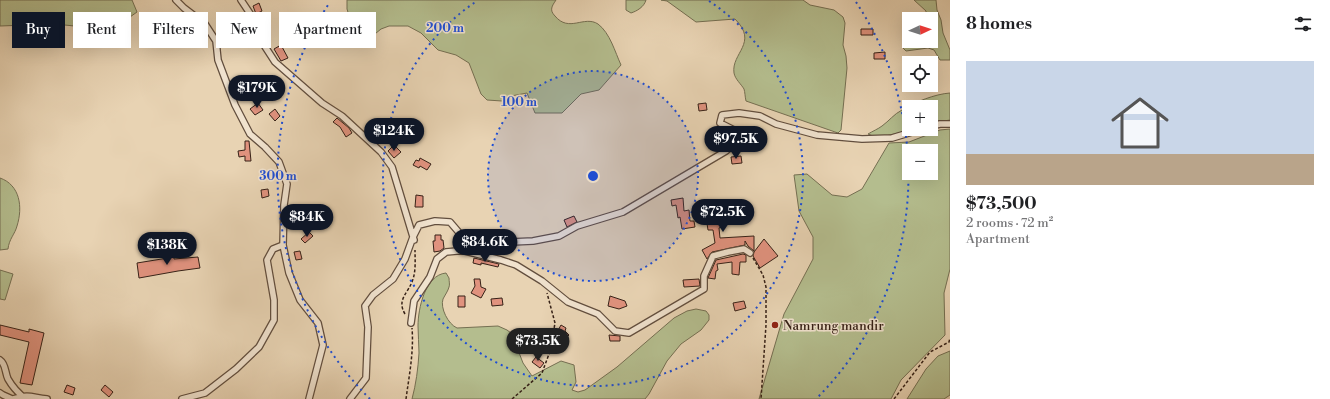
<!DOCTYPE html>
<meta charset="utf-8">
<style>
:root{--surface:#fff;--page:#f6f6f6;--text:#202124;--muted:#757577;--accent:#111827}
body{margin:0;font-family:"Libre Bodoni",serif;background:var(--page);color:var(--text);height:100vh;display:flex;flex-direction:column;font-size:15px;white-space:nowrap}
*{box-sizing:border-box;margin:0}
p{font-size:13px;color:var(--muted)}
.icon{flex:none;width:22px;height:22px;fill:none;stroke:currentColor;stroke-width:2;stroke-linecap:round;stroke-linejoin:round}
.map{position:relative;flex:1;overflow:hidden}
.side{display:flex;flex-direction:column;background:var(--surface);width:380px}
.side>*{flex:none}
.top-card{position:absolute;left:12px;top:12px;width:380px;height:36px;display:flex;gap:8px}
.needle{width:26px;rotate:86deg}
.tools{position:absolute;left:902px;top:12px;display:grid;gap:8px}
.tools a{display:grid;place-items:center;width:36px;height:36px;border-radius:0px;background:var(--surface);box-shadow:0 4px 16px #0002;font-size:20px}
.price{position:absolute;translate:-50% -34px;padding:0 9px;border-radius:14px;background:var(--accent);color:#fff;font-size:13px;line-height:26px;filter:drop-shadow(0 1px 2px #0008)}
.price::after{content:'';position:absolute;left:50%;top:24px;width:12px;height:9px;margin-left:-6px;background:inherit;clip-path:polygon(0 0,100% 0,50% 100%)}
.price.on{background:#222;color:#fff}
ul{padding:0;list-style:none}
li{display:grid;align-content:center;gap:8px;height:212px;padding:0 16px}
li span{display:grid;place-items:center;height:124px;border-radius:0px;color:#555}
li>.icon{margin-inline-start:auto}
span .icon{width:72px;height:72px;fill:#fffc;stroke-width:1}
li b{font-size:17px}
h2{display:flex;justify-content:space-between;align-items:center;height:48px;padding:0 16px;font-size:17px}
.chip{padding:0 14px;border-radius:0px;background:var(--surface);box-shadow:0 4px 16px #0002;font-size:14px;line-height:36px}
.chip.on{background:var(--accent);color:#fff}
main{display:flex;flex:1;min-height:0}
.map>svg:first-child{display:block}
</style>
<main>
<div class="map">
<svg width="950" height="399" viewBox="0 0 950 399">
<rect width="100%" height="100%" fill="#e8d3b3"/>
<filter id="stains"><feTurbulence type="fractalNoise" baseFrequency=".005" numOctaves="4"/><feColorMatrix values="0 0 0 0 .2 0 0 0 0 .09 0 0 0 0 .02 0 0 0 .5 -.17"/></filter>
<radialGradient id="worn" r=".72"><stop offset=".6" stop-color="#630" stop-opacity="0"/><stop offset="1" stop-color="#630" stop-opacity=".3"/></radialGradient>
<path fill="#b4bd8e" stroke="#756f52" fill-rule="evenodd" d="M0,0H132L137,12L123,22L112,26L84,27L55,24L0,26Z
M347,0H556C552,6 549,10 555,16C569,33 584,15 598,24C610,33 615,52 621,65L599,90L581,94L562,113H535L527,93L511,96L502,101L487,100L481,94L469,63L456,55L438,50L421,33L408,26H389L381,29L370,38L355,35L347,9Z
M626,0H646C644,7 637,11 631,13L626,10Z
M661,0H803L810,5L834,10L843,17L845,23L843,45L846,56L847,68L841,130L838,133L746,101C745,97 745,92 744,89C741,84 735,79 734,73C731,53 759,43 735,19L696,22L667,1Z
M914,0H936L937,10L941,20L943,33L950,50V60H940L934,50L928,48L906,51L902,47C910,39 920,41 931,41V19H926V11Z
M950,93V120L931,123V107H909V129H914L878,138L868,134C873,131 878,129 882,126C889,121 894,114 902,110C915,102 935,94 950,93Z
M950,129V269L944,293L945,335L901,380L891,399H759L784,314L813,259V237L799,211L794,175L807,174L832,195L847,197L862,189L889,143L909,142L940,130ZM909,151H931V173H909Z
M0,178C20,185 23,207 17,226C15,234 9,239 8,249L0,250Z
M0,270L13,274L5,300L0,299Z
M446,273L449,278C449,281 450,285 449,287C448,291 445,295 443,299C440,308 448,324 457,328L498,326L507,330L511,333L513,343L518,350L523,363L532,376L561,361L574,365L576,382L572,390L578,392L585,390L617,367L674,318L687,311L696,309L706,311L709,315V320L701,330L681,344L667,361L649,394L645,399H412C416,384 418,369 419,353C419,344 418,335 418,326C418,309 425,275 446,273Z
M950,351V395L944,399H907L926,369L938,356Z"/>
<path fill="#e0927e" stroke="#362117" d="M259,3L262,11L256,14L253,6Z
M861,29H873V35H861Z
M281,45L288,58L281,61L274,49Z
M885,52V59H874V53Z
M258,103L263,110L255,115L250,109Z
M706,103L707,110L699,111L698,104Z
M275,109L280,116L275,121L269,114Z
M337,118L349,128L352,133L346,137L340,127L333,122Z
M245,141H249L251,161H245V156L239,157L238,151L245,150Z
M394,145L401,152L394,158L388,151Z
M741,156L742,163L732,164L731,157Z
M420,158L431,164L427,170L420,166L419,168L413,165L416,160L419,161Z
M268,189L269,196L262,198L261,190Z
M416,195L423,196V207H415Z
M683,198L684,211L689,210L690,221H694L695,227L682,229L680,217L678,218L676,205L672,206L671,200Z
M724,204L727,216L718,218L721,227L719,228L720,238L754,236V251L748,246L745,241V245L712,252L707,259L702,250L715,243L713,230H708L706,217H710L708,207Z
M574,216L577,222L567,227L564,220Z
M309,232L313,236L305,243L301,239Z
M435,235H441V240H443L444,248L440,251L434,252L433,241H435Z
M764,239L778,256L760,268L753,256L754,252Z
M300,251L302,259L296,260L294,252Z
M743,254L746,255V262H740L739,275L732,274V262L717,264L718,270L716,271L715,279L708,278L716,260Z
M174,257V259L198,257L200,268L178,271L139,278L137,263Z
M474,258L499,264L498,267L481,263V265L473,263Z
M474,279H480L481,287L486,289L481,298L471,293L475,286Z
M699,279L700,286L684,287L683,280Z
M458,296H465V307H458Z
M610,296L625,301L627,306L619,309L608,306Z
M502,298L503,305L492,306L491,299Z
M744,301L746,308L735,311L733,303Z
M0,325L29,332V329L44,333L32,385L20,383L29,342L0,335Z
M561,325L566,328L565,331L569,335L565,339L561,336L553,346L551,345L554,340L548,335L552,330L556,334Z
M531,332L533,339L519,341L518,335Z
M609,335L620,336V341H610Z
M536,357L544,363L540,368L532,362Z
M67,385L75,388L73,395L64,392Z
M105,385L113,392L109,397L101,390Z"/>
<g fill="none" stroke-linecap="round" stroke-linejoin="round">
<defs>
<path id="minor" d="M176,0L184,8L205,24L216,41L218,60L235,105L250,134L265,147L279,162L287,184L284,205L283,245
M241,0L253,18L264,45L275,62L322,103L342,116L381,152L392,167L414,240
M931,126L940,124H950
M465,251L501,260L516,265L542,281L568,302L598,314L615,331L629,333L704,289V276L713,256L728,252L744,249L750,253
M411,323L414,301L430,277L437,259L446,252L468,250L480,246L499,245L511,242L533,241L559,236L577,226L623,212L726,151L737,141L738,132L720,123L722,115L739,113L760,116L776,124L817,135L862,139L892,138L922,129
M0,360C6,364 5,373 8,379C12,386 19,394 26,399
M0,393L3,395L12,399
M13,399C30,394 30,397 47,399
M182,399L205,393L236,369L259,347L274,320V300L267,260L273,249L283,245L289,273L300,300L318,323L323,345L309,399
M350,399L366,378L368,327L365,306L373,295L393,279L405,259L413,237L419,225L435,221L450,222L462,236L468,250"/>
</defs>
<use href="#minor" stroke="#624e3e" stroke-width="8"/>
<path stroke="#362117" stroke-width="1.5" stroke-dasharray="3 2" stroke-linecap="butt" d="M753,258L763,275L766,287V325L761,399
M405,314C396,299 409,293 413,279C416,270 415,259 415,250
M406,399C409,376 414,352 412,328
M512,399L542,373L549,354L563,339L554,329L555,323L547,293
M894,399L930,352L949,342L950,338"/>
<use href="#minor" stroke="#f0e2ce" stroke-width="5.5"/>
</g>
<circle cx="593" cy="176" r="105" fill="#1d4ed8" fill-opacity=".12"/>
<g fill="none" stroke="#1d4ed8" stroke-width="2" stroke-dasharray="2 4">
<circle cx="593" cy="176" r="105"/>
<path d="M709 1A210 210 0 1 1 477 1"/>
<path d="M370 399A315 315 0 0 1 330 2M856 2A315 315 0 0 1 816 399"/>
</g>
<circle fill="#8f2418" stroke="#f0e2ce" stroke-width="1.5" cx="775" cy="325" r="4"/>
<g text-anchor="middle" stroke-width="3" stroke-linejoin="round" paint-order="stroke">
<g font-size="13" fill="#362117" stroke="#f0e2ce" text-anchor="start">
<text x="783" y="330">Namrung mandir</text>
</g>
</g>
<circle cx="593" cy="176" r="6" fill="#1d4ed8" stroke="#f0e2ce" stroke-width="2"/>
<g font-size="12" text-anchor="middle" font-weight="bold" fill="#1d4ed8" stroke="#f0e2ce" stroke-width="3" stroke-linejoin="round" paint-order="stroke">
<text x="445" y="32">200 m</text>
<text x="519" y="106">100 m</text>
<text x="278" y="180">300 m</text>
</g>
<rect width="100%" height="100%" filter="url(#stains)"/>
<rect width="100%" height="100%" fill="url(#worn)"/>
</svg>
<div class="tools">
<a><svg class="needle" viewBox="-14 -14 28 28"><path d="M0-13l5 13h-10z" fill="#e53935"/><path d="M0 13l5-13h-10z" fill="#757577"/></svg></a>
<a><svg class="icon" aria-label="locate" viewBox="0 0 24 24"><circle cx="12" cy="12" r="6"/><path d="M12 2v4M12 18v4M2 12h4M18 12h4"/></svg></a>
<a>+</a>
<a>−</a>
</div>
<b class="price" style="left:257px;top:109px">$179K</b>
<b class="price" style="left:394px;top:152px">$124K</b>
<b class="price" style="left:736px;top:160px">$97.5K</b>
<b class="price" style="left:723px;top:233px">$72.5K</b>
<b class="price" style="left:307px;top:238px">$84K</b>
<b class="price" style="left:485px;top:263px">$84.6K</b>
<b class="price" style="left:167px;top:266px">$138K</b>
<b class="price on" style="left:538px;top:362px">$73.5K</b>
<div class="top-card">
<a class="chip on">Buy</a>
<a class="chip">Rent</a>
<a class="chip">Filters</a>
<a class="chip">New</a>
<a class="chip">Apartment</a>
</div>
</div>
<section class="side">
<h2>8 homes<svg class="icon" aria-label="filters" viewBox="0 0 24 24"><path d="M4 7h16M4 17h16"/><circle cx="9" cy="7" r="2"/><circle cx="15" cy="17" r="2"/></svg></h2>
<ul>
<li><span style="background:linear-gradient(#c9d6e8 75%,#b9a48a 0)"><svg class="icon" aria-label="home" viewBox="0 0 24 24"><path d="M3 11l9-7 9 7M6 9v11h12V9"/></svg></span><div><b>$73,500</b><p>2 rooms · 72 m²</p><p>Apartment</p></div></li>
</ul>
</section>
</main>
